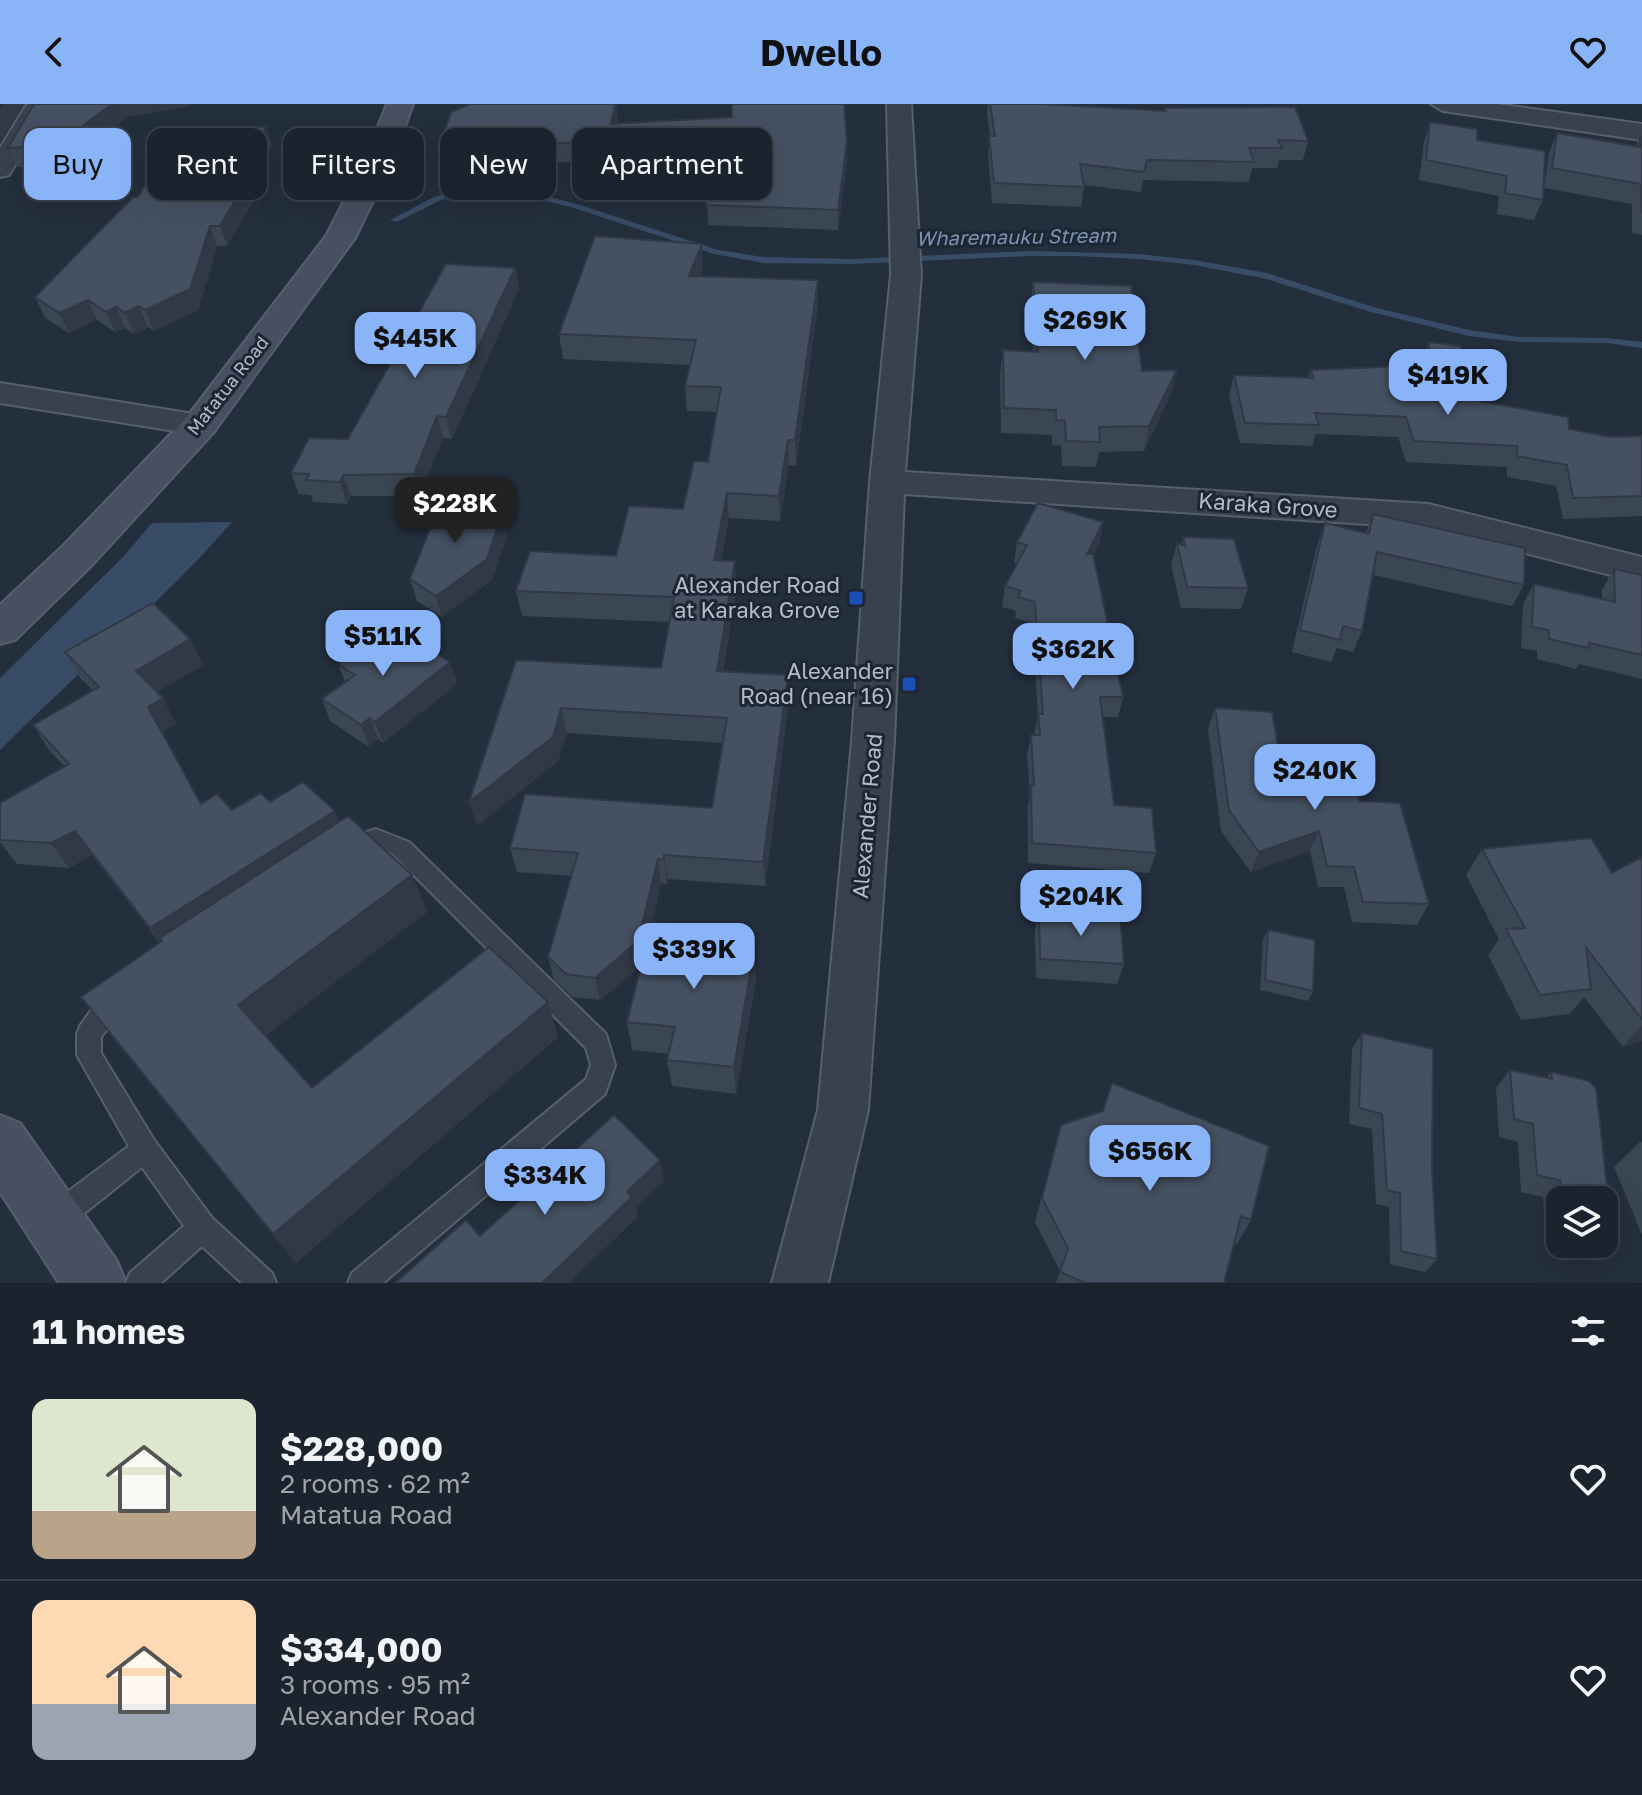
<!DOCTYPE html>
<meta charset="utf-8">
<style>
:root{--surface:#1b232e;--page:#242b36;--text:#f1f3f6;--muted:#a0a4aa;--line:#39404a;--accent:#8ab4f8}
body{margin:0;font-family:"Golos Text",sans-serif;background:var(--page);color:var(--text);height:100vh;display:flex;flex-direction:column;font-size:30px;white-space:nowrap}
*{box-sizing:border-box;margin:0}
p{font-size:26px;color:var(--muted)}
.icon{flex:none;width:44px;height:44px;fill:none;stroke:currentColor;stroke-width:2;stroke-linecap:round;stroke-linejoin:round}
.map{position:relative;height:1179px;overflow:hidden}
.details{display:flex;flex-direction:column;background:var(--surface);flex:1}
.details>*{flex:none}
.hud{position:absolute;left:24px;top:24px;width:800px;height:72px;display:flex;gap:16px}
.buttons{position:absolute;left:1546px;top:1082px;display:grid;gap:16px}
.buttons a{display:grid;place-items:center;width:72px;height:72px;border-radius:16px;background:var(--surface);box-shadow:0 8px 32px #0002,0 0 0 2px var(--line);font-size:40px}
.price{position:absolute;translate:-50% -68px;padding:0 18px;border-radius:16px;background:var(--accent);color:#111;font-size:26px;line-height:52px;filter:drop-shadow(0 2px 4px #0008)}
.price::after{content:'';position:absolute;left:50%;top:48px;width:24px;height:18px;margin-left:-12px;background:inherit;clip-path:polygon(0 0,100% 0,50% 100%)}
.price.selected{background:#222;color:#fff}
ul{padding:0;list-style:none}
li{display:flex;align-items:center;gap:24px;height:200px;padding:0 32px}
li+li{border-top:2px solid var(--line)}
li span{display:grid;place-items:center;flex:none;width:224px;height:160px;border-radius:16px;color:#555}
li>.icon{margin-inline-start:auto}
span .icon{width:96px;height:96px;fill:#fffc;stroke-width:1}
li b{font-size:34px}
h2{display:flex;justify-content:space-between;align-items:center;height:96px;padding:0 32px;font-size:34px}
.pill{padding:0 28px;border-radius:16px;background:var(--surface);box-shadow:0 8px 32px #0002,0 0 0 2px var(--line);font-size:28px;line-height:72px}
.pill.selected{background:var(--accent);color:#111}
header{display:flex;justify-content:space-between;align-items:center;height:104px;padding:0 32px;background:var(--accent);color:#111;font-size:36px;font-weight:700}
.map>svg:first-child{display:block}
</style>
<header><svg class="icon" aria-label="back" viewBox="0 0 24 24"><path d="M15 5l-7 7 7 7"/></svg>Dwello<svg class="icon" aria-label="heart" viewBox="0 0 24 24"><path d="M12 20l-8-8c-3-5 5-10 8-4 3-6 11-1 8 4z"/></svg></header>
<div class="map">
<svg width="1642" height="1179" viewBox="0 0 1642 1179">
<rect width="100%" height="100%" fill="#242f3e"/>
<path fill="#394c67" d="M232,418C161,500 76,569 0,646V574L123,453L152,419Z"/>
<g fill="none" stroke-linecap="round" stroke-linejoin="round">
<path fill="#394c67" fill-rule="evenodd" d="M485,84L531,88L580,101L718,146L763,153L852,155L1032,147L1139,150L1194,156L1267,169L1373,203L1469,226L1519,233L1607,234L1642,238V244L1607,239L1519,238L1469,232L1367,207L1267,175L1194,161L1139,155L1076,152H1032L852,160L763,159L714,150L574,104L531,93L485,89L441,96L397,118L390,116L436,92Z"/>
<defs>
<path id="service" d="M376,725L409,738L606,930L615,961L605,990L383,1179H348L352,1169L586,975L591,961L586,944L393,750C370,735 362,755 342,748L339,742L342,736Z
M117,886L125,889L129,897L101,933V949L154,1036L212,1114L272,1169L276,1179H242L202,1142L161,1179H126L130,1169L184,1122L142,1063L66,1124L56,1127L46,1124L43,1114L46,1104L129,1042L77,951V930L80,922L99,895Z"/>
<path id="minor" d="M27,0H51L9,71L0,73V44Z
M887,0H911L921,171L905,368L1428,400L1642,453V479L1428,424L904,390L894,637L868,1006L828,1179H772L818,1006L852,637L870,378L891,171Z
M1431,0H1496L1642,20V36L1443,7Z
M0,279L200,311L212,314L216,321L212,328L200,331L0,299Z"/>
<path id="secondary" d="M387,0H413L392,58L355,134L213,329L92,461L15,536L0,540V501L64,441L187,313L326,132L364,58Z
M0,1011L20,1019L117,1157L126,1179H59L0,1088Z"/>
</defs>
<use href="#service" stroke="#565f6c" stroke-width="4"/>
<use href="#minor" stroke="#565f6c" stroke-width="4"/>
<use href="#secondary" stroke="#565f6c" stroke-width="4"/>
<use href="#service" fill="#38414e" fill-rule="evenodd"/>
<use href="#minor" fill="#38414e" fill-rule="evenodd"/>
<use href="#secondary" fill="#465061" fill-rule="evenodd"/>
</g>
<path fill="#3b4654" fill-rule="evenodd" d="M34,0L190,2L128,13L66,60L17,63L8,44Z
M988,0H1042L1164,7L1165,4L1308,37L1303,56H1279L1277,64H1252L1249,78L1143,76L1141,88L1084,81L1081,103L992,99L988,51L990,32L987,8Z
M618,15L617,20L847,37V56L838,126L708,121L706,74L580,82L578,62V58H445L441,39Z
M1430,18L1477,36L1543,96L1534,116L1497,110L1499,92L1419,76L1424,38Z
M266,23L272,42L261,65L265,77L227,142H217L198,206L154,227L148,223L134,230L125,224L115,228L97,216L69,229L45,214L35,193L138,93Z
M1557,29L1636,43L1640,33H1642V131L1632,129V100L1544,84L1549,49Z
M515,164L519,185L452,335L443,334L420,392H351L347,400L313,398L311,391L299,390L291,369L348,335Z
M703,164L700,172L818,176V200L796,362L789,361L780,417L729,414L721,456L737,482L723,567L789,596L765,782L668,775L667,780L661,779L652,818L734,827L736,845L756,875L736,990L672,982L667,956L669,950L632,946L627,918L641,862L600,896L573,893L554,876L548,853L571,772L517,768L510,744L712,704L723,639L567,629L558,657L477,722L516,556L661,564L669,518L522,512L516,487L616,452L683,405L708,358L717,308L687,307L685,282L690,261L563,255L559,230Z
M1033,178L1142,267L1177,266L1171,290L1144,347L1099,348L1096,363L1062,362L1061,342L1052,341V331L1001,329L1000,271L1003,246L1033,248L1030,203Z
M1429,238L1463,294L1569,325L1610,333L1642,332V412L1563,415L1556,382L1507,373V363L1406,358L1398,333L1316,330L1312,342L1240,339L1229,291L1234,271L1308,273L1311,266L1421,262V258Z
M483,409H502L507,431L492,476L442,513L417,497L410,475Z
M1373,410L1524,481L1512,502L1373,471L1362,527L1353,548L1337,544L1331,558L1292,548L1317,441L1325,419L1366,429Z
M1103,418L1099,439L1093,451L1123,593L1118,613H1103L1114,701L1156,749L1149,769L1028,759V701L1030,690L1027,652L1031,631H1034L1038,611L1032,519L1015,514L1016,507L1002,503L1005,482L1017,460L1014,459L1017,438Z
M1183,433L1248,484L1241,505L1181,504L1171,461L1177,439L1181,441Z
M1614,465L1642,471V575L1579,560L1576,565L1537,555V547L1521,544L1523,500L1534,480L1602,495V486Z
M190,535L203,561L157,588L176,619L162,628L201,700L232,706L270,698L339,718L412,771L427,808L265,931L312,984L548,898L558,933L296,1159L108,928L160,839L92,751L69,764L17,760L0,738V699L65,663L49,646L33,621L93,586L80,574L65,548Z
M385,548L450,558L457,580L383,639L378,635L369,643L330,617L322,595L345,578L338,560Z
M1215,604L1284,676L1360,697L1429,800L1417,821L1352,818L1344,783H1318L1310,747L1251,768L1221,727L1208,625Z
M1482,745L1612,769L1642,753V937L1623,943L1584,893L1570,910L1521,916L1488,851L1499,835L1466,771Z
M1039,807L1124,860L1117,880L1036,874L1035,827Z
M1268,826L1313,887L1308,897L1260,886L1263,836Z
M1362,929L1432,1065L1437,1155L1425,1168L1390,1160L1389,1103L1376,1100L1372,1025L1349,1020L1352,945Z
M1510,966L1546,974L1551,968L1589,977L1596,984L1613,1136L1594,1152L1547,1140L1543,1093L1521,1088L1518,1038L1499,1033L1496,984ZM1560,1096H1604V1140H1560Z
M1061,1021L1251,1116L1237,1140L1234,1139L1224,1179H1056L1060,1167L1035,1118Z
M1640,1038H1642V1131L1614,1063Z"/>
<path fill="#303945" d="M4,0H25L0,38V6Z
M112,0H191L190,2L128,13L66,60L57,41Z
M615,0H616L618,15L613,39L611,20Z
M266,23L272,42L261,65L265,77L227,142L220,122Z
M847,37V56L838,126V106Z
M210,122L217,142L198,206L154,227L145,206Z
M702,140L703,164L691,196L689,172Z
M515,164L519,185L452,335L446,313Z
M818,176V200L796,362L795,336Z
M88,196L97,216L69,229L59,209Z
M139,202L148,223L134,230L125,209Z
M116,203L125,224L115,228L106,208Z
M1177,266L1171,290L1144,347L1149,322Z
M437,312L443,334L420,392L414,370Z
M788,336L789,361L780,417L779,392Z
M343,371L351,392L347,400L340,378Z
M727,389L729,414L716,481L714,456Z
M480,398L485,419L477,408Z
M502,409L507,431L492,476L442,513L436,492Z
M1103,418L1099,439L1083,472L1087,450Z
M735,457L737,482L719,592L717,567Z
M190,535L203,561L150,592L136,567Z
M450,558L457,580L383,639L375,618Z
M788,571L789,596L765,782L763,758Z
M163,594L176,619L162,628L148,603Z
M561,604L567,629L558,657L477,722L469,698Z
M370,614L378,635L369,643L361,621Z
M335,707L346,732L166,847L150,824Z
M75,727L92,751L69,764L51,739Z
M1319,727L1310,747L1251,768L1259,748Z
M664,751L668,775L667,780L664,756Z
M658,755L661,779L643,860L600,896L595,874Z
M412,771L427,808L260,936L238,901Z
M734,827L737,855L731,844Z
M754,847L756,875L736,990L734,963Z
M548,898L558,933L296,1159L273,1130Z
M1642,922V937L1623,943Z
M660,1056L664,1077L636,1105L638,1113L569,1179H542L627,1088Z"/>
<path fill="#455162" stroke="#303945" stroke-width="2" d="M34,0H112L57,41L8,44Z
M470,0H615L611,20L732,13V0H844L847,37L838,106L706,101V54L578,62L581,39H441L451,8Z
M990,0H1042L1166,7L1165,4L1295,3L1308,37L1278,36L1282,44H1249L1254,58L1147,56L1144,68L1080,60L1084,83L994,79L989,32H995Z
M1430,18L1477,25V36L1545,47L1543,96L1505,89L1507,72L1426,56Z
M266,23L249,58H258L220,122H210L190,185L145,206L139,202L125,209L116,203L106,208L88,196L59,209L35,193L133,93H138L178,25Z
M1557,29L1640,43V33H1642V109L1641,80L1552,64Z
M595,132L702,140L689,172L818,176L795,336H788L779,392L727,389L714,456L735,457L717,567L788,571L763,758L664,751V756L658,755L638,837L595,874L566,870L548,853L578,749L510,744L525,690L712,704L727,614L561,604L553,633L469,698L516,556L661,564L674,493L516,487L530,447L616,452L629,402L683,405L694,357L708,358L721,283L685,282L696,236L559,230Z
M446,160L515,164L446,313L437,312L414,370L343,371L340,378L306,376L309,370L291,369L309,334L348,335Z
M1033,178L1131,182L1142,267L1177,266L1149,322L1099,323L1100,338L1066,337L1065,317L1056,316V306L1004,304L1003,246L1038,248Z
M1429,238L1461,242L1463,294L1568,313L1569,325L1610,333L1642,332V392L1573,394L1567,361L1517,352V342L1414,337L1406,313L1315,309L1319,321L1245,319L1234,271L1313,274L1311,266L1429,261Z
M480,398L477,408L502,409L487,455L436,492L410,475L440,399Z
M1038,399L1103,418L1087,450H1093L1123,593H1100L1114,701L1152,704L1156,749L1032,739L1031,681H1034L1031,631H1040L1038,610H1043L1035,498L1018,493L1021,487L1005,482L1027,441L1017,438Z
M1373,410L1525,444L1524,481L1377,448L1362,527L1343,522L1340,536L1300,526L1325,419L1369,430Z
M1183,433L1234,435L1248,484L1187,483L1177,439L1185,442Z
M1614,465L1642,471V551L1589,539L1588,544L1549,535V526L1532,523L1534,480L1615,498Z
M153,499L190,535L136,567L163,594L148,603L201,700L217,690L232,706L261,689L270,698L303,678L335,707L150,824L75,727L51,739L0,736V699L69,660L33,621L99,583L65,548Z
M407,531L450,558L375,618L370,614L361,621L322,595L355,571L338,560L369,537L385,548Z
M1215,604L1272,608L1284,676L1355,679L1360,697L1400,699L1429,800L1363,798L1354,763L1327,762L1319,727L1259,748L1229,706Z
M348,712L412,771L238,901L312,984L489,843L548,898L273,1130L81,893L162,837L160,834Z
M1591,734L1612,769L1642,753V915L1586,844L1591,885L1540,891L1506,825L1525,824L1482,745Z
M1039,807L1120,812L1124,860L1040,855Z
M652,818L734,827L731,844L754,847L734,963L667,956L675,923L627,918Z
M1268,826L1315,836L1313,887L1265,876Z
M1362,929L1433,945L1432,1065L1437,1155L1401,1147L1400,1089L1387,1086L1382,1010L1359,1004Z
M1510,966L1552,975L1551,968L1589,977L1596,984L1613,1136L1604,1134V1096H1562L1560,1076L1537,1071L1533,1020L1514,1015Z
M1112,979L1269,1042L1251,1116L1241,1112L1224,1179H1085L1060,1168L1068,1144L1042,1094L1061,1021L1103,1007Z
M614,1011L660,1056L627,1088L632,1093L542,1179H395L466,1116L480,1132Z"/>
<g fill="#1a4fb4" stroke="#1d2633" stroke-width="3">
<rect x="848" y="486" width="16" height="16" rx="4"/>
<rect x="901" y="572" width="16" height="16" rx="4"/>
</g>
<g text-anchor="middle" stroke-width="6" stroke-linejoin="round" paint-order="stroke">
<g font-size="18" fill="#b4bcc9" stroke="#1d2633">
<text transform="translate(228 282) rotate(-52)" y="6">Matatua Road</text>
</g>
<g font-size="20" font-style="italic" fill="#7c92b1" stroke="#1d2633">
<text transform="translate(1016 133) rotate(-1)" y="7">Wharemauku Stream</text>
</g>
<g font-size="22" fill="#b4bcc9" stroke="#1d2633">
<text transform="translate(1268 401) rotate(4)" y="8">Karaka Grove</text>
<text transform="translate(867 712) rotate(-85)" y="8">Alexander Road</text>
</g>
<g font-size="22" fill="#b4bcc9" stroke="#1d2633" text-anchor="end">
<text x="840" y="489">Alexander Road<tspan x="840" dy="25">at Karaka Grove</tspan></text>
<text x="893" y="575">Alexander<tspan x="893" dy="25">Road (near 16)</tspan></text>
</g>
</g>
</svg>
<div class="buttons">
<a><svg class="icon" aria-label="layers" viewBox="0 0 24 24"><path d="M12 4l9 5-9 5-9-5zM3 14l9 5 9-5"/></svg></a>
</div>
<b class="price" style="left:1085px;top:258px">$269K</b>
<b class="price" style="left:415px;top:276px">$445K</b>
<b class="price" style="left:1448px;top:313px">$419K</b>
<b class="price selected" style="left:455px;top:441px">$228K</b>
<b class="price" style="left:383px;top:574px">$511K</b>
<b class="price" style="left:1073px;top:587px">$362K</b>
<b class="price" style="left:1315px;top:708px">$240K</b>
<b class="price" style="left:1081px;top:834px">$204K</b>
<b class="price" style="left:694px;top:887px">$339K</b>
<b class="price" style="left:1150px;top:1089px">$656K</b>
<b class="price" style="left:545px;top:1113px">$334K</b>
<div class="hud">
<a class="pill selected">Buy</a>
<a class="pill">Rent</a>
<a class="pill">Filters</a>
<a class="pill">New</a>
<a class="pill">Apartment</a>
</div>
</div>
<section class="details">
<h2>11 homes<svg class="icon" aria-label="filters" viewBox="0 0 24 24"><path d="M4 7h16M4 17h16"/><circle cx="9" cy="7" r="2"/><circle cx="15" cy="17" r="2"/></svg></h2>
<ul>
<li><span style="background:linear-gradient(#dfe7d0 70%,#b9a48a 0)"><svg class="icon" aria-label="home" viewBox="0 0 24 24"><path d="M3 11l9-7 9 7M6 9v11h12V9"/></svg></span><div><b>$228,000</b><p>2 rooms · 62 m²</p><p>Matatua Road</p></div><svg class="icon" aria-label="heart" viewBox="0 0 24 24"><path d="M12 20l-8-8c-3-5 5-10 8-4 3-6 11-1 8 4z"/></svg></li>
<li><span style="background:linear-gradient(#ffd9b3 65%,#9aa5b1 0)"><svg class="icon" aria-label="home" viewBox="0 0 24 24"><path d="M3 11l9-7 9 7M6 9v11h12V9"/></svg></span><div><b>$334,000</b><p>3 rooms · 95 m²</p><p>Alexander Road</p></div><svg class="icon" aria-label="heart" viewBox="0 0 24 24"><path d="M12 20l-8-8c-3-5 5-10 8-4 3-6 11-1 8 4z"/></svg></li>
</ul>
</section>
